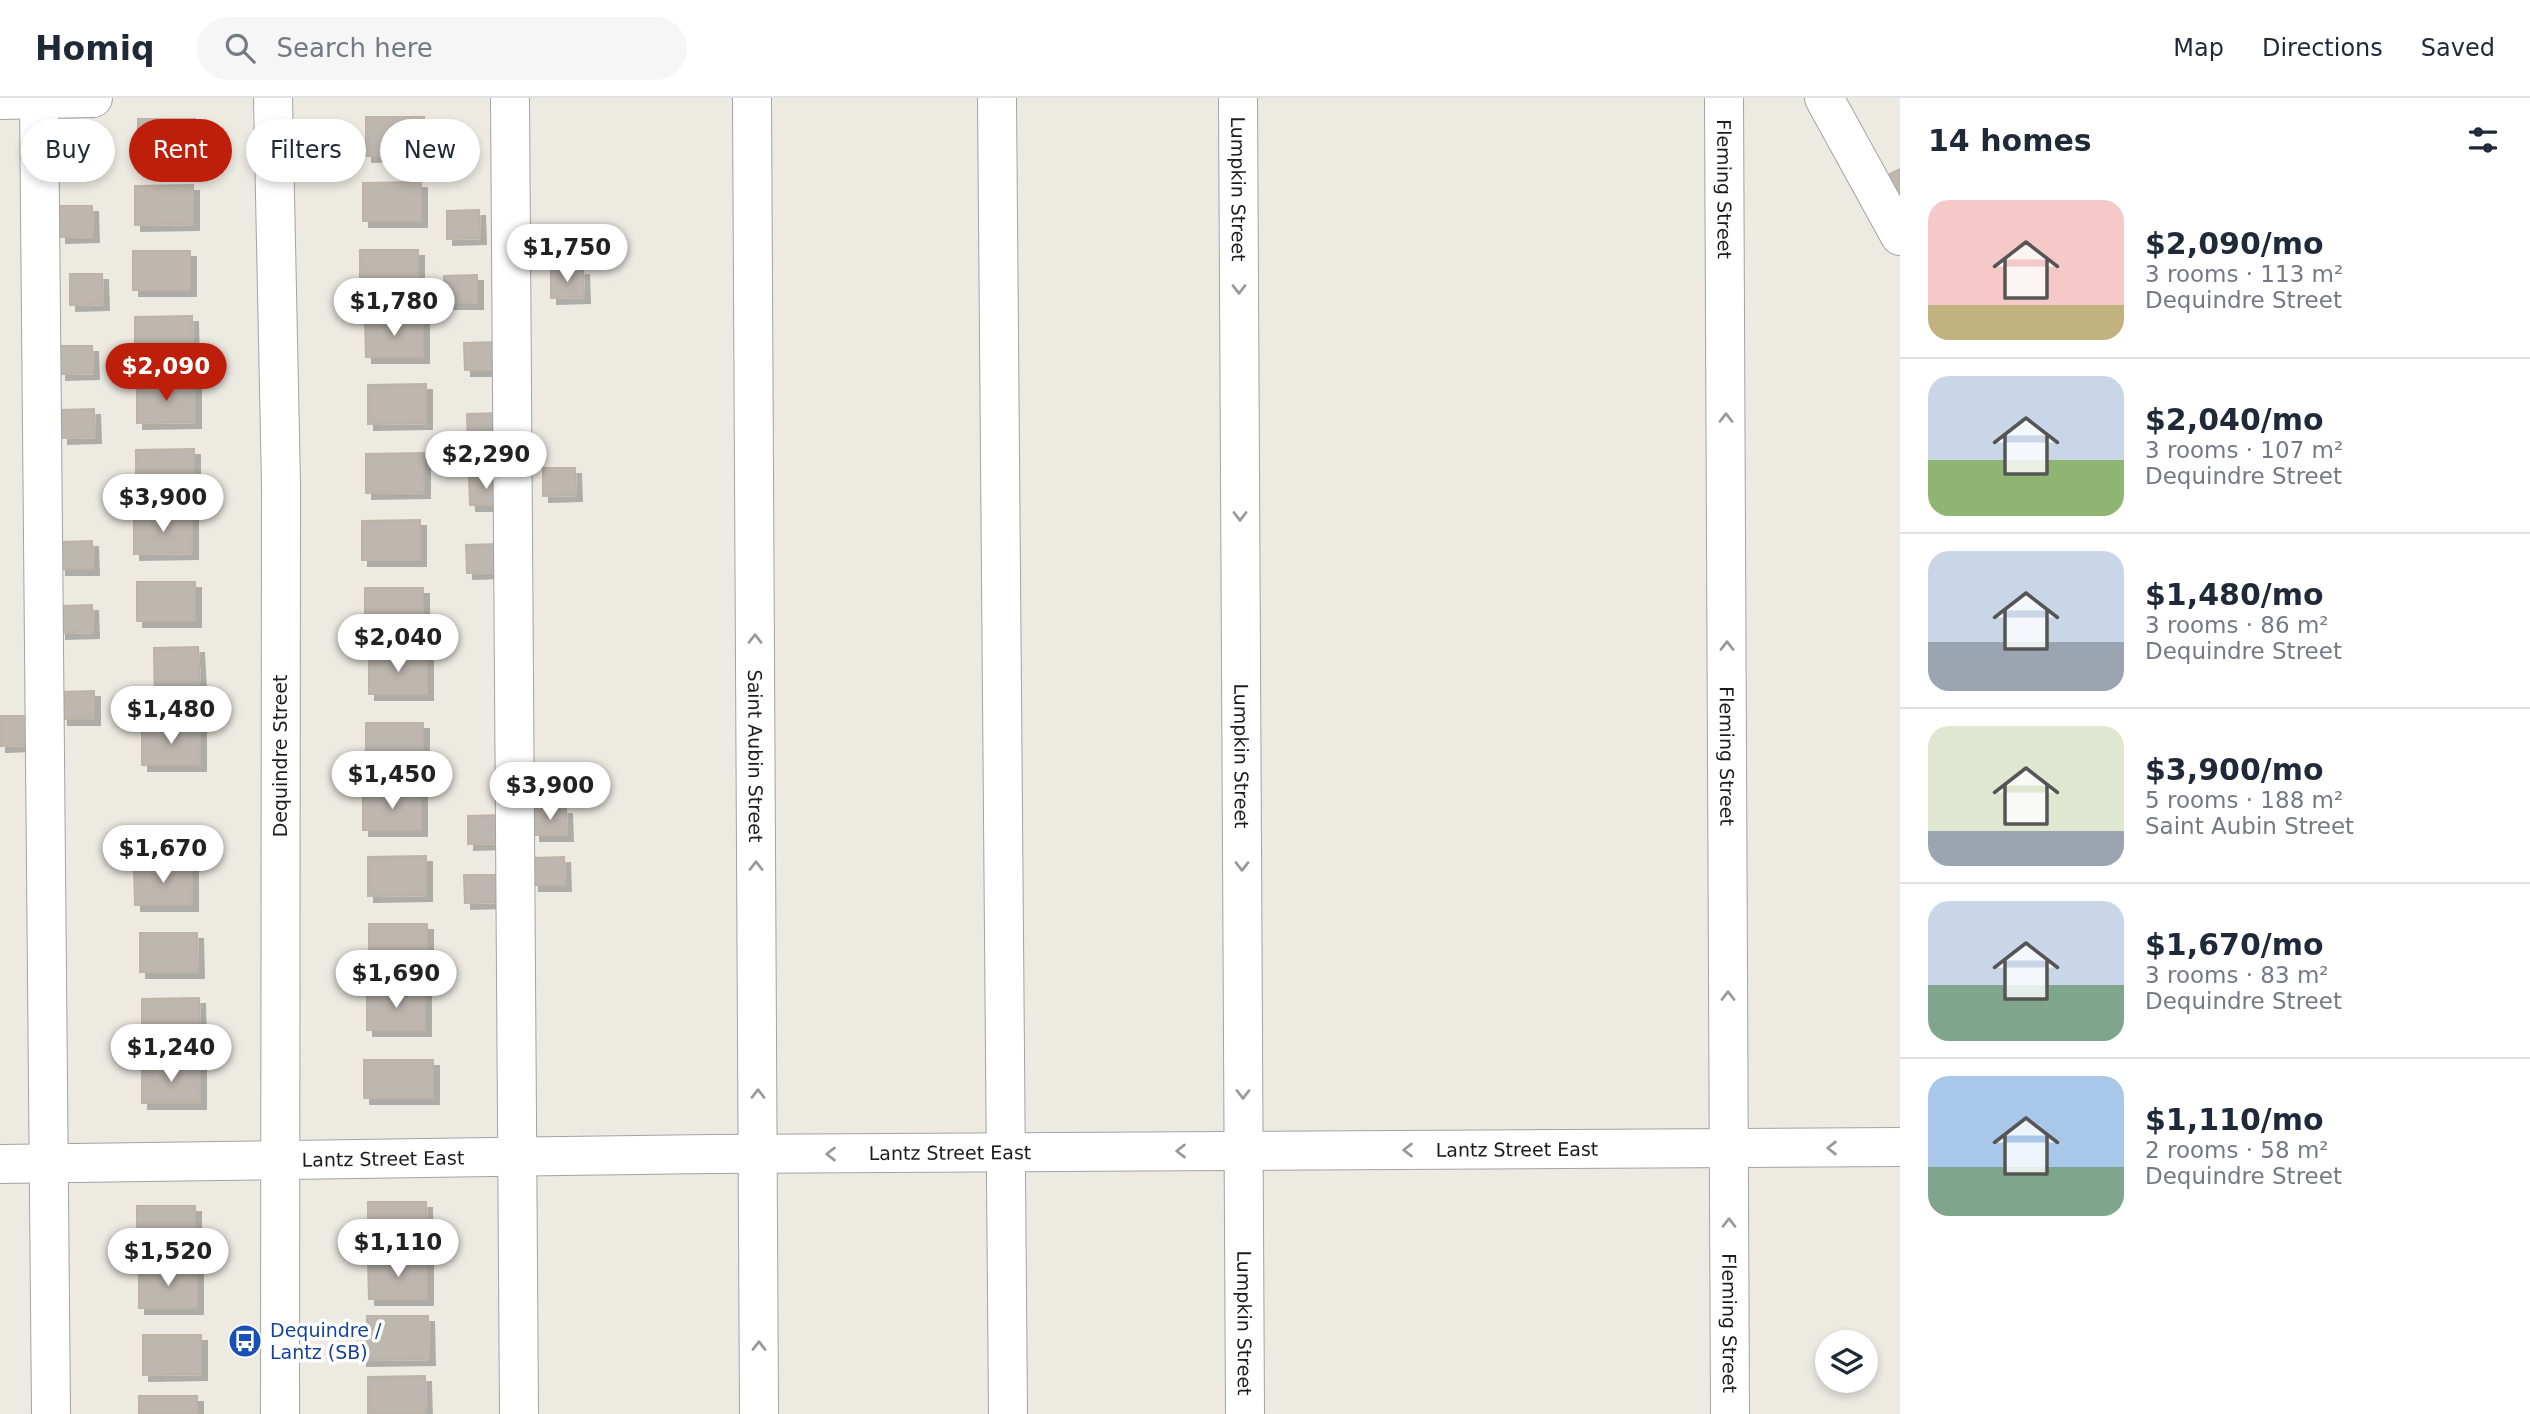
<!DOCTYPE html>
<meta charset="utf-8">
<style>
:root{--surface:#fff;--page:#f6f6f7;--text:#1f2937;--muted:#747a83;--line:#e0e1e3;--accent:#be1f0a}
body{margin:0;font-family:"DejaVu Sans",sans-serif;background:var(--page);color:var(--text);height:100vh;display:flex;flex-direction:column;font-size:26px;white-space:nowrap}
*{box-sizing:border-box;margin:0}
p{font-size:23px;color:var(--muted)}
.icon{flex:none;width:38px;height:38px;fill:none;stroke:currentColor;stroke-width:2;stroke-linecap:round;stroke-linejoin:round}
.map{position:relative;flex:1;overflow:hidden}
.side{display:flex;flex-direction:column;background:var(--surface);width:630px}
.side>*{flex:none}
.top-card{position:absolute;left:21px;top:21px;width:665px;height:63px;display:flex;gap:14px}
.controls{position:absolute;left:1815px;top:1232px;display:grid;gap:14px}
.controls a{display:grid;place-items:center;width:63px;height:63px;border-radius:50%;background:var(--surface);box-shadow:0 4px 10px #0003;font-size:35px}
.price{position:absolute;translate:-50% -60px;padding:0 16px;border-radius:24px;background:#fff;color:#222;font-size:23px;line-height:46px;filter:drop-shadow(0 2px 4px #0008)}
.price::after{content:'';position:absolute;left:50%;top:42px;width:21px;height:16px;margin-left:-10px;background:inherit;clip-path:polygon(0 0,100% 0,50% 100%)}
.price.current{background:var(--accent);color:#fff}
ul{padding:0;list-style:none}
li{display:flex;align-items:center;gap:21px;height:175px;padding:0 28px}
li+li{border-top:2px solid var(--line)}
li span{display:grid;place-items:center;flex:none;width:196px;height:140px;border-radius:21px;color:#555}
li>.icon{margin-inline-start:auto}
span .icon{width:84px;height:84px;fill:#fffc;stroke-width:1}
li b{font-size:30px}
h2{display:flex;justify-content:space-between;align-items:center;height:84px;padding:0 28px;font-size:30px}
.chip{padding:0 24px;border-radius:32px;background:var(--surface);box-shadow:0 4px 10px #0003;font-size:24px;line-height:63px}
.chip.current{background:var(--accent);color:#fff}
header{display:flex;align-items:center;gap:42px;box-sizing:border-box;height:98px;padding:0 35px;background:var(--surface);border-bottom:2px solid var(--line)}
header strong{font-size:33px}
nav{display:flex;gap:38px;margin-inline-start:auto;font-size:24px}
.search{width:490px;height:63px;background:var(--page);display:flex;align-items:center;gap:18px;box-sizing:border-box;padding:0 24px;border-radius:38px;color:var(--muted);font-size:26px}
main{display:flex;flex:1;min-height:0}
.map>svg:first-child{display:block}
</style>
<header>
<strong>Homiq</strong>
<div class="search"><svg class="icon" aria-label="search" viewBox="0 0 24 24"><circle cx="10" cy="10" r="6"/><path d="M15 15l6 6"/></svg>Search here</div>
<nav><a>Map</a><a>Directions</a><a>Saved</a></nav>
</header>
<main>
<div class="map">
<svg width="1900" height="1316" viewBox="0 0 1900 1316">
<defs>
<filter id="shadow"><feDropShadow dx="6" dy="6" stdDeviation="0" flood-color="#0004"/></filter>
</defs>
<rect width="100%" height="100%" fill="#edeae2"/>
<path fill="#bdb7af" stroke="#beb3a5" stroke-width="2" filter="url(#shadow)" d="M366,19H424V57L366,58Z
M138,21H195L196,59L138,60Z
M1900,71V105L1886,78Z
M421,84V123H363V85Z
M193,87V126L135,127V88Z
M60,108H92L93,138L60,139Z
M479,112L480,140L447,141V113Z
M360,152H418V191H360Z
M133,153H190V192H133Z
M583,171L584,199L551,200V172Z
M70,176H102L103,206L70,207Z
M477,177V205H445L444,178Z
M192,218L193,257L135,258V219Z
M423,220V259H366L365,221Z
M497,244V272H465L464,245Z
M60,248H92L93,275L60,276Z
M195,285V324L137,325V286Z
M426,286V325L368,326V287Z
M94,311L95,339L62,340V312Z
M500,315L501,343L468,344L467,316Z
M194,351V390L136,391V352Z
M424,355V394L366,395V356Z
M543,370H575L576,397L543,398Z
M469,379H502V407H470Z
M192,416V455L134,456V417Z
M420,422V462H362V423Z
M92,443L93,471H60L59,444Z
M499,446L500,474L467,475L466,447Z
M137,484H195V523H137Z
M365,490H423V529H365Z
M92,507L93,534L60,535V508Z
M198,549L201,606L155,607L154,550Z
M369,557H427V596H369Z
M94,593V621H62L61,594Z
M0,618H29V647L0,648Z
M366,625H423V664H366Z
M142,628H200V667H142Z
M421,693V732H363V694Z
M534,710H566L567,737H534Z
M501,717V745L468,746V718Z
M426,758V797L368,798V759Z
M564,759L565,787H533L532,760Z
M134,768H192V807H135Z
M464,777H497V804L465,805Z
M369,826H427V865H369Z
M140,835H197L198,874H140Z
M367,893H425V932H367Z
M199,900L200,940H142V901Z
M364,962H433V1000H364Z
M142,966H200V1005H142Z
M368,1104H426L427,1143L368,1144Z
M137,1108H195V1147L137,1148Z
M368,1162H427V1201H369Z
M139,1171H197V1210H139Z
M367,1218H428L429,1261L361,1262V1240H367Z
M143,1237H201V1276L143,1277Z
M425,1278L426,1316H368V1279Z
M139,1298H197V1316H139Z"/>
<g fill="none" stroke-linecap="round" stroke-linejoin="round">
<defs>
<g id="minor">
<path d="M273,0L281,386L280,1316"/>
<path d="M510,0L519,1316"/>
<path id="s1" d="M752,0L759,1316"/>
<path d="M997,0L1008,1316"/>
<path id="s2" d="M1238,0L1245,1316"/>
<path id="s3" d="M1724,0L1730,1316"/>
<path d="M1824,0L1900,138"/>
<path d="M39,1L51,1316"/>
<path d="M0,2L93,0"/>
<path id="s4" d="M0,1066L711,1056L1900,1049"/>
</g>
</defs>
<use href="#minor" stroke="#a3a3a3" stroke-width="40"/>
<use href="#minor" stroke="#fff" stroke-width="38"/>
</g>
<defs><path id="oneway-chevron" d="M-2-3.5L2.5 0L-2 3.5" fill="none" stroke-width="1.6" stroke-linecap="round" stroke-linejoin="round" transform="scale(1.75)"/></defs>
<g stroke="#999">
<use href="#oneway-chevron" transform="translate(1239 191) rotate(90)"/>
<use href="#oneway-chevron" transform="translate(1726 320) rotate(-90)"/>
<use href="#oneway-chevron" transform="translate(1240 418) rotate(90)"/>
<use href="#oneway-chevron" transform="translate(755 541) rotate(-90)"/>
<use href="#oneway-chevron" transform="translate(1727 548) rotate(-90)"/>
<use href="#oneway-chevron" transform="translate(756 768) rotate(-90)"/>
<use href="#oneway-chevron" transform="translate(1242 768) rotate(90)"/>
<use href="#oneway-chevron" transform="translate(1728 898) rotate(-90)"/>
<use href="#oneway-chevron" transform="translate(758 996) rotate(-90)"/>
<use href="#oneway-chevron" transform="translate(1243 996) rotate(90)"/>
<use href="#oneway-chevron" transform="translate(1832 1050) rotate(180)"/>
<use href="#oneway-chevron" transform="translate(1408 1052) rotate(180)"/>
<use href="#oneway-chevron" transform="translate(1181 1053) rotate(180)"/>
<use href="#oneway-chevron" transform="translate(831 1056) rotate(180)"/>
<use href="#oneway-chevron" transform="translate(1729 1125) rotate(-90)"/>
<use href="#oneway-chevron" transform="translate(759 1248) rotate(-90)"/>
</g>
<defs>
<symbol id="bus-disc" viewBox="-11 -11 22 22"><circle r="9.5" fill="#1a4fb4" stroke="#fff"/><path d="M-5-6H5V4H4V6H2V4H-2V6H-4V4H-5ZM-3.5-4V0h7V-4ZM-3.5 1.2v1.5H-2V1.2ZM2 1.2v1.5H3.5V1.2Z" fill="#fff"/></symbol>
</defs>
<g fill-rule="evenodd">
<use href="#bus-disc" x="226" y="1224" width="38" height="38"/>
</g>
<g text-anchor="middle" stroke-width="7" stroke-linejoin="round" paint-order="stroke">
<g font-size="19" fill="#1c1c1c" stroke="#fff">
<text dy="7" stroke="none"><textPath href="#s2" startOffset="91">Lumpkin Street</textPath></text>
<text dy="7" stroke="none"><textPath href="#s3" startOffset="91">Fleming Street</textPath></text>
<text transform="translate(280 658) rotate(-90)" y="7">Dequindre Street</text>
<text dy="7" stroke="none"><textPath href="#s1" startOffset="658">Saint Aubin Street</textPath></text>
<text dy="7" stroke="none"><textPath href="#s2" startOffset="658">Lumpkin Street</textPath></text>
<text dy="7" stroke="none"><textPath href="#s3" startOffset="658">Fleming Street</textPath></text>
<text dy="7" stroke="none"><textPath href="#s4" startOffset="1517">Lantz Street East</textPath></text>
<text dy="7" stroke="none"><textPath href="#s4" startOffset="950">Lantz Street East</textPath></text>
<text dy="7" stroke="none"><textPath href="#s4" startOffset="383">Lantz Street East</textPath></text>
<text dy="7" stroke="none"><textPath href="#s2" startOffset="1225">Lumpkin Street</textPath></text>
<text dy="7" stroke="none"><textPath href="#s3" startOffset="1225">Fleming Street</textPath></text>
</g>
<g font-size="19" fill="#164399" stroke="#fff" text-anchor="start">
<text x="270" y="1239">Dequindre /<tspan x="270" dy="22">Lantz (SB)</tspan></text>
</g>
</g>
</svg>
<div class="controls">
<a><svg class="icon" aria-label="layers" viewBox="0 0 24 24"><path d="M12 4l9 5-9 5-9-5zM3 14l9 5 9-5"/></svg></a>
</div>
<b class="price" style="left:567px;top:186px">$1,750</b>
<b class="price" style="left:394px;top:240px">$1,780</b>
<b class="price current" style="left:166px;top:305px">$2,090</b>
<b class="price" style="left:486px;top:393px">$2,290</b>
<b class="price" style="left:163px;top:436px">$3,900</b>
<b class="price" style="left:398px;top:576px">$2,040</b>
<b class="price" style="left:171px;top:648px">$1,480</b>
<b class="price" style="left:392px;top:713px">$1,450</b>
<b class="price" style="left:550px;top:724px">$3,900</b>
<b class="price" style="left:163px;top:787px">$1,670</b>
<b class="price" style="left:396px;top:912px">$1,690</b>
<b class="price" style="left:171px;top:986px">$1,240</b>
<b class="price" style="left:398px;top:1181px">$1,110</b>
<b class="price" style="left:168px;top:1190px">$1,520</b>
<div class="top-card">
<a class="chip">Buy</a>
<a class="chip current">Rent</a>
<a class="chip">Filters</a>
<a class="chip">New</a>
</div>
</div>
<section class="side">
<h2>14 homes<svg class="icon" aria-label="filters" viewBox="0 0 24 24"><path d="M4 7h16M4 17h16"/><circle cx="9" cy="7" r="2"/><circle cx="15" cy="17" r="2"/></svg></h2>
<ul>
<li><span style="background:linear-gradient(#f6c9c9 75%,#c2b280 0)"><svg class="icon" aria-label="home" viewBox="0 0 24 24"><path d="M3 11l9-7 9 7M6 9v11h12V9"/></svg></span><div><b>$2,090/mo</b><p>3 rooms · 113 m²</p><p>Dequindre Street</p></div></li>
<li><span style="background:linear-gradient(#c9d6e8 60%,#8fb573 0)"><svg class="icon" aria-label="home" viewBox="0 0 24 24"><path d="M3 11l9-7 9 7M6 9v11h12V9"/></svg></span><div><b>$2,040/mo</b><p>3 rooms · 107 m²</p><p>Dequindre Street</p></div></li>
<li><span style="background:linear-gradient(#c9d6e8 65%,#9aa5b1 0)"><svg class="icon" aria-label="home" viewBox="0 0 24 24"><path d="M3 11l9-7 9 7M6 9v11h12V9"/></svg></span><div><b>$1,480/mo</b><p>3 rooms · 86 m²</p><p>Dequindre Street</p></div></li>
<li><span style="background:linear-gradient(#dfe7d0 75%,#9aa5b1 0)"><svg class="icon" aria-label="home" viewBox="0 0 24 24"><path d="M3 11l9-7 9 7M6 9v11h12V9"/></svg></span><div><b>$3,900/mo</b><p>5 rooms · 188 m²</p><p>Saint Aubin Street</p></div></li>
<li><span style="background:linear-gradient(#c9d6e8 60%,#7fa58c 0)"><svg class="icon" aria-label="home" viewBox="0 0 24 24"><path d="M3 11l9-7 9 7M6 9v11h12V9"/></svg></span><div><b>$1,670/mo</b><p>3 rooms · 83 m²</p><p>Dequindre Street</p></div></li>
<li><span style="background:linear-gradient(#a9c7e8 65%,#7fa58c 0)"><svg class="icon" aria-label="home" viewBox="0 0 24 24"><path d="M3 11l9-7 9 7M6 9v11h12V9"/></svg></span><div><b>$1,110/mo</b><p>2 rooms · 58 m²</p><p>Dequindre Street</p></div></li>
</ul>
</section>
</main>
